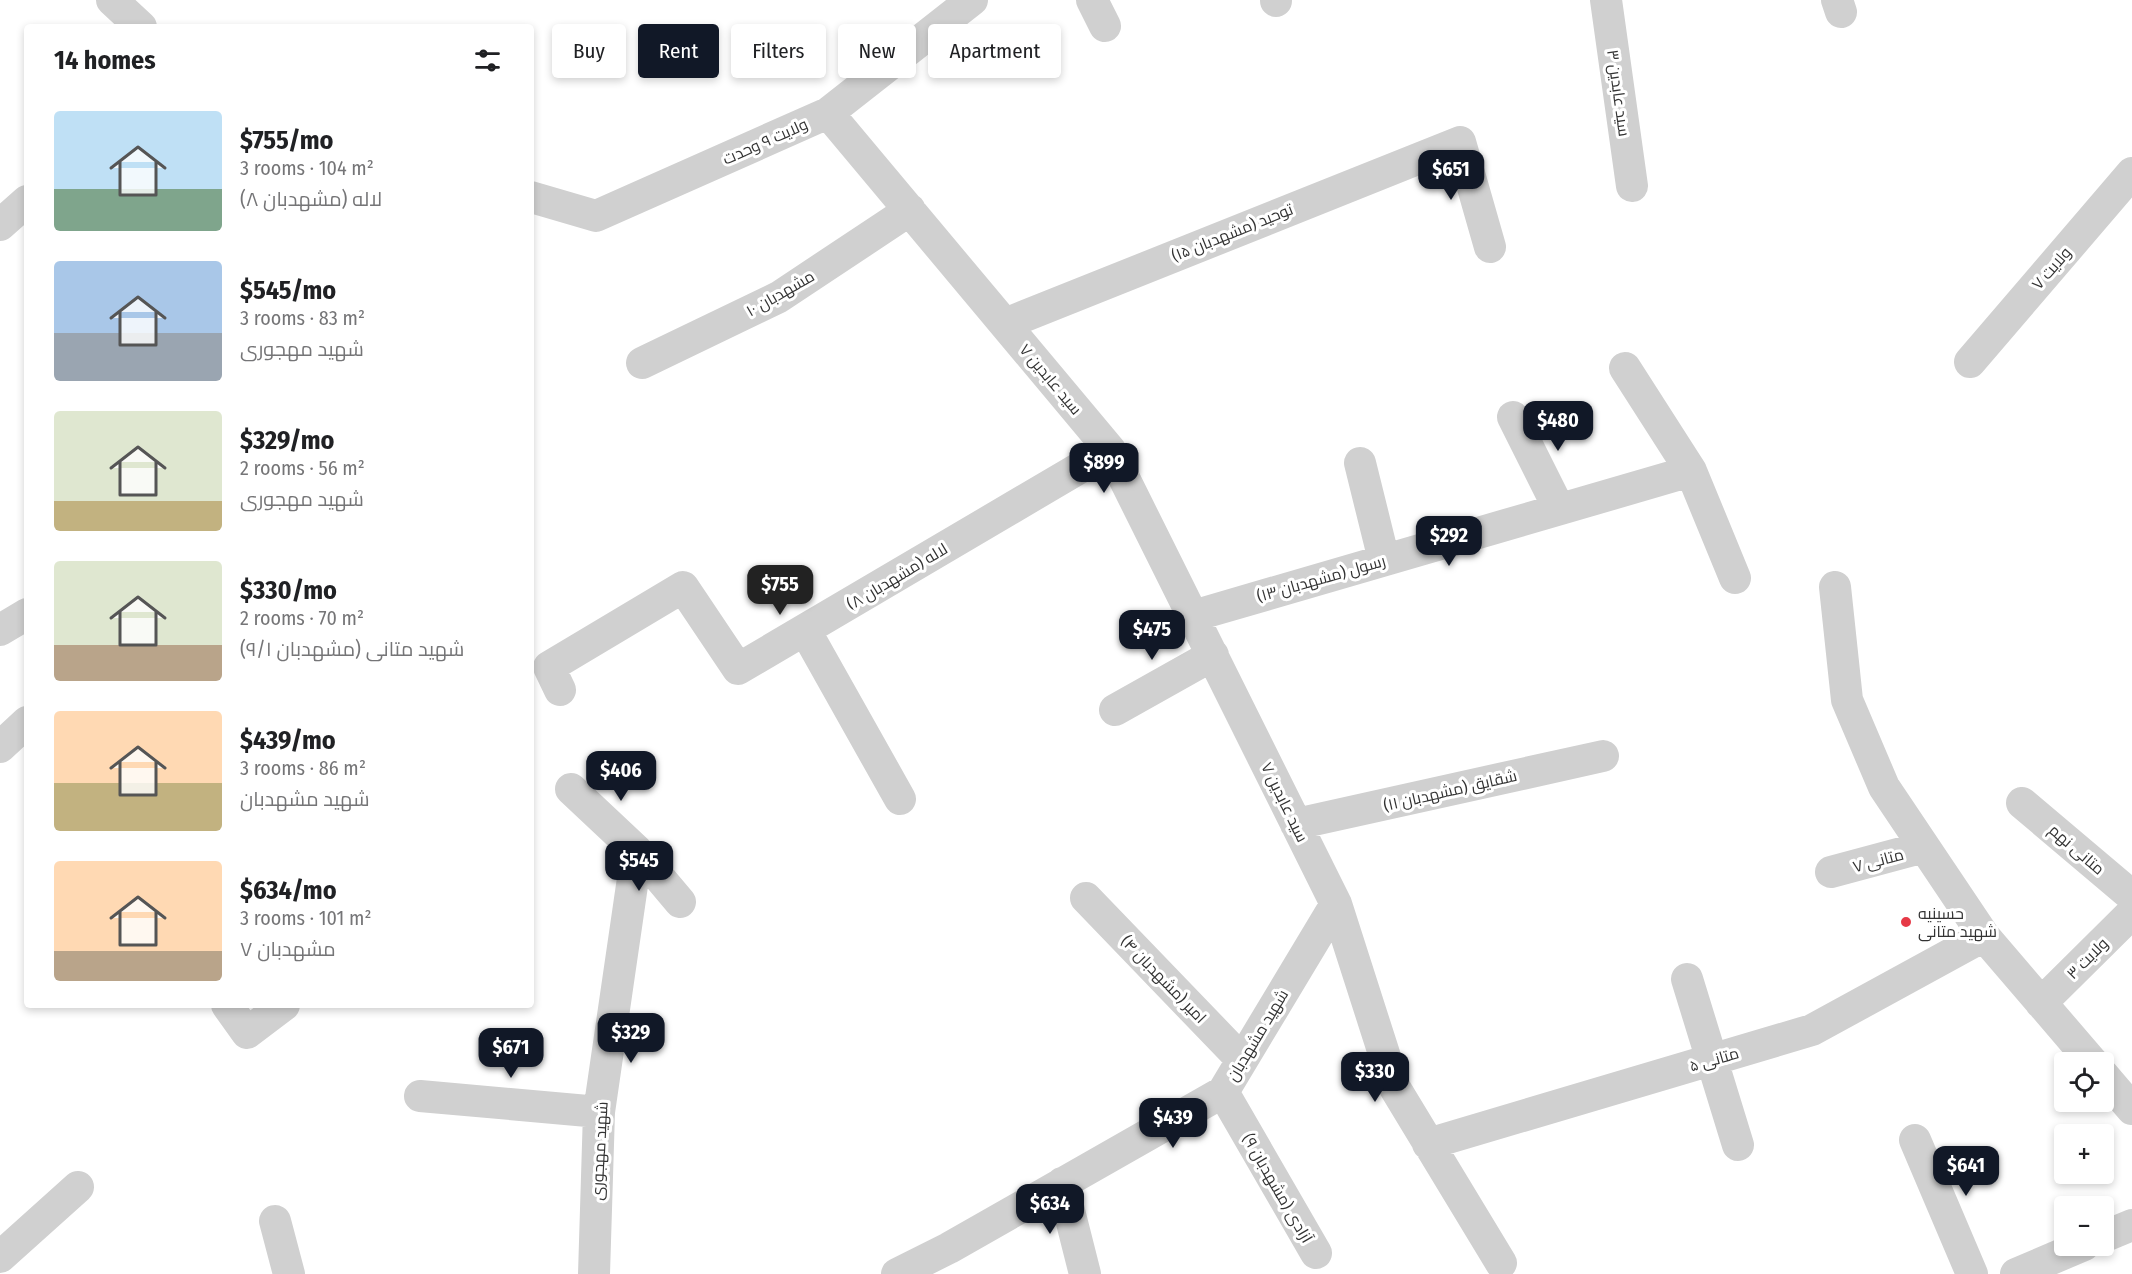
<!DOCTYPE html>
<meta charset="utf-8">
<style>
:root{--surface:#fff;--page:#f6f6f6;--text:#202124;--muted:#757577;--accent:#111827}
body{margin:0;font-family:"Fira Sans Condensed",Cairo,sans-serif;background:var(--page);color:var(--text);height:100vh;display:flex;flex-direction:column;font-size:22px;white-space:nowrap}
*{box-sizing:border-box;margin:0}
p{font-size:20px;color:var(--muted)}
.icon{flex:none;width:33px;height:33px;fill:none;stroke:currentColor;stroke-width:2;stroke-linecap:round;stroke-linejoin:round}
.map{position:relative;flex:1;overflow:hidden}
.details{position:absolute;left:24px;top:24px;width:510px;height:984px;display:flex;flex-direction:column;background:var(--surface);border-radius:6px;box-shadow:0 3px 9px #0003}
.details>*{flex:none}
.banner{position:absolute;left:552px;top:24px;width:570px;height:54px;display:flex;gap:12px}
.tools{position:absolute;left:2054px;top:1052px;display:grid;gap:12px}
.tools a{display:grid;place-items:center;width:60px;height:60px;border-radius:6px;background:var(--surface);box-shadow:0 3px 9px #0003;font-size:30px}
.price{position:absolute;translate:-50% -51px;padding:0 14px;border-radius:12px;background:var(--accent);color:#fff;font-size:20px;line-height:39px;filter:drop-shadow(0 2px 3px #0008)}
.price::after{content:'';position:absolute;left:50%;top:36px;width:18px;height:14px;margin-left:-9px;background:inherit;clip-path:polygon(0 0,100% 0,50% 100%)}
.price.on{background:#222;color:#fff}
ul{padding:0;list-style:none}
li{display:flex;align-items:center;gap:18px;height:150px;padding:0 30px}
li span{display:grid;place-items:center;flex:none;width:168px;height:120px;border-radius:6px;color:#555}
li>.icon{margin-inline-start:auto}
span .icon{width:72px;height:72px;fill:#fffc;stroke-width:1}
li b{font-size:26px}
h2{display:flex;justify-content:space-between;align-items:center;height:72px;padding:0 30px;font-size:26px}
.pill{padding:0 21px;border-radius:6px;background:var(--surface);box-shadow:0 3px 9px #0003;font-size:21px;line-height:54px}
.pill.on{background:var(--accent);color:#fff}
.map>svg:first-child{display:block}
</style>
<div class="map">
<svg width="2132" height="1274" viewBox="0 0 2132 1274">
<rect width="100%" height="100%" fill="#fff"/>
<g fill="none" stroke-linecap="round" stroke-linejoin="round">
<path stroke="#d0d0d0" stroke-width="32" d="M112,0L141,27
M1092,0L1105,26
M1276,0V1
M1606,0L1632,186
M1837,0L1841,12
M828,113L1110,450L1336,904L1395,1088L1501,1263
M531,197L596,216L828,113L972,0
M0,225L27,201
M1005,324L1460,142L1490,247
M1970,362L2132,173
M642,363L779,297L910,210
M1625,368L1691,471L1735,578
M1513,417L1559,509
M1360,463L1384,560
M1835,587L1847,700L1884,787L1984,936L2092,1062
M1193,616L1691,471
M0,630L27,614
M805,630L900,799
M560,690L549,667L683,587L738,669L1110,450
M1115,710L1213,655
M0,747L27,722
M571,789L637,851L680,902
M2022,803L2132,896
M1296,824L1603,756
M1831,872L1924,847
M1086,898L1242,1060
M1687,979L1738,1145
M2041,1003L2132,913
M227,1005L247,1033L284,1005
M2103,1075L2132,1109
M1223,1092L1316,1253
M420,1096L599,1112
M1915,1140L1972,1274
M1428,1144L1812,1030L1984,936
M1062,1183L1085,1274
M275,1221L289,1274
M2103,1237L2132,1225
M0,1257L78,1187
M594,1274L599,1112L637,851
M897,1274L949,1248L1223,1092L1336,904
M2016,1274L2084,1245"/>
</g>
<circle fill="#e63946" stroke="#fff" stroke-width="2" cx="1906" cy="922" r="6"/>
<g text-anchor="middle" stroke-width="6" stroke-linejoin="round" paint-order="stroke">
<g font-size="16" fill="#333" stroke="#fff">
<text transform="translate(1619 93) rotate(82)" y="6">سید عابدین ۳</text>
<text transform="translate(765 141) rotate(-24)" y="6">ولایت ۹ وحدت</text>
<text transform="translate(1232 232) rotate(-22)" y="6">توحید (مشهدبان ۱۵)</text>
<text transform="translate(2051 268) rotate(-49)" y="6">ولایت ۷</text>
<text transform="translate(780 293) rotate(-30)" y="6">مشهدبان ۱۰</text>
<text transform="translate(1051 379) rotate(50)" y="6">سید عابدین ۷</text>
<text transform="translate(897 576) rotate(-31)" y="6">لاله (مشهدبان ۸)</text>
<text transform="translate(1321 578) rotate(-16)" y="6">رسول (مشهدبان ۱۳)</text>
<text transform="translate(1450 790) rotate(-13)" y="6">شقایق (مشهدبان ۱۱)</text>
<text transform="translate(1285 802) rotate(64)" y="6">سید عابدین ۷</text>
<text transform="translate(2077 849) rotate(41)" y="6">متانی نهم</text>
<text transform="translate(1878 860) rotate(-15)" y="6">متانی ۷</text>
<text transform="translate(2087 958) rotate(-45)" y="6">ولایت ۳</text>
<text transform="translate(1164 979) rotate(46)" y="6">امیر (مشهدبان ۴)</text>
<text transform="translate(1257 1035) rotate(-59)" y="6">شهید مشهدبان</text>
<text transform="translate(1714 1059) rotate(-16)" y="6">متانی ۵</text>
<text transform="translate(599 1151) rotate(-87)" y="6">شهید مهجوری</text>
<text transform="translate(1278 1188) rotate(60)" y="6">آزادی (مشهدبان ۹)</text>
</g>
<g font-size="16" fill="#333" stroke="#fff" text-anchor="start">
<text x="1918" y="919">حسینیه<tspan x="1918" dy="18">شهید متانی</tspan></text>
</g>
</g>
</svg>
<div class="tools">
<a><svg class="icon" aria-label="locate" viewBox="0 0 24 24"><circle cx="12" cy="12" r="6"/><path d="M12 2v4M12 18v4M2 12h4M18 12h4"/></svg></a>
<a>+</a>
<a>−</a>
</div>
<b class="price" style="left:1451px;top:201px">$651</b>
<b class="price" style="left:1558px;top:452px">$480</b>
<b class="price" style="left:1104px;top:494px">$899</b>
<b class="price" style="left:1449px;top:567px">$292</b>
<b class="price on" style="left:780px;top:616px">$755</b>
<b class="price" style="left:1152px;top:661px">$475</b>
<b class="price" style="left:621px;top:802px">$406</b>
<b class="price" style="left:639px;top:892px">$545</b>
<b class="price" style="left:631px;top:1064px">$329</b>
<b class="price" style="left:511px;top:1079px">$671</b>
<b class="price" style="left:1375px;top:1103px">$330</b>
<b class="price" style="left:1173px;top:1149px">$439</b>
<b class="price" style="left:1966px;top:1197px">$641</b>
<b class="price" style="left:1050px;top:1235px">$634</b>
<div class="banner">
<a class="pill">Buy</a>
<a class="pill on">Rent</a>
<a class="pill">Filters</a>
<a class="pill">New</a>
<a class="pill">Apartment</a>
</div>
<section class="details">
<h2>14 homes<svg class="icon" aria-label="filters" viewBox="0 0 24 24"><path d="M4 7h16M4 17h16"/><circle cx="9" cy="7" r="2"/><circle cx="15" cy="17" r="2"/></svg></h2>
<ul>
<li><span style="background:linear-gradient(#bfe0f5 65%,#7fa58c 0)"><svg class="icon" aria-label="home" viewBox="0 0 24 24"><path d="M3 11l9-7 9 7M6 9v11h12V9"/></svg></span><div><b>$755/mo</b><p>3 rooms · 104 m²</p><p>لاله (مشهدبان ۸)</p></div></li>
<li><span style="background:linear-gradient(#a9c7e8 60%,#9aa5b1 0)"><svg class="icon" aria-label="home" viewBox="0 0 24 24"><path d="M3 11l9-7 9 7M6 9v11h12V9"/></svg></span><div><b>$545/mo</b><p>3 rooms · 83 m²</p><p>شهید مهجوری</p></div></li>
<li><span style="background:linear-gradient(#dfe7d0 75%,#c2b280 0)"><svg class="icon" aria-label="home" viewBox="0 0 24 24"><path d="M3 11l9-7 9 7M6 9v11h12V9"/></svg></span><div><b>$329/mo</b><p>2 rooms · 56 m²</p><p>شهید مهجوری</p></div></li>
<li><span style="background:linear-gradient(#dfe7d0 70%,#b9a48a 0)"><svg class="icon" aria-label="home" viewBox="0 0 24 24"><path d="M3 11l9-7 9 7M6 9v11h12V9"/></svg></span><div><b>$330/mo</b><p>2 rooms · 70 m²</p><p>شهید متانی (مشهدبان ۹/۱)</p></div></li>
<li><span style="background:linear-gradient(#ffd9b3 60%,#c2b280 0)"><svg class="icon" aria-label="home" viewBox="0 0 24 24"><path d="M3 11l9-7 9 7M6 9v11h12V9"/></svg></span><div><b>$439/mo</b><p>3 rooms · 86 m²</p><p>شهید مشهدبان</p></div></li>
<li><span style="background:linear-gradient(#ffd9b3 75%,#b9a48a 0)"><svg class="icon" aria-label="home" viewBox="0 0 24 24"><path d="M3 11l9-7 9 7M6 9v11h12V9"/></svg></span><div><b>$634/mo</b><p>3 rooms · 101 m²</p><p>مشهدبان ۷</p></div></li>
</ul>
</section>
</div>
